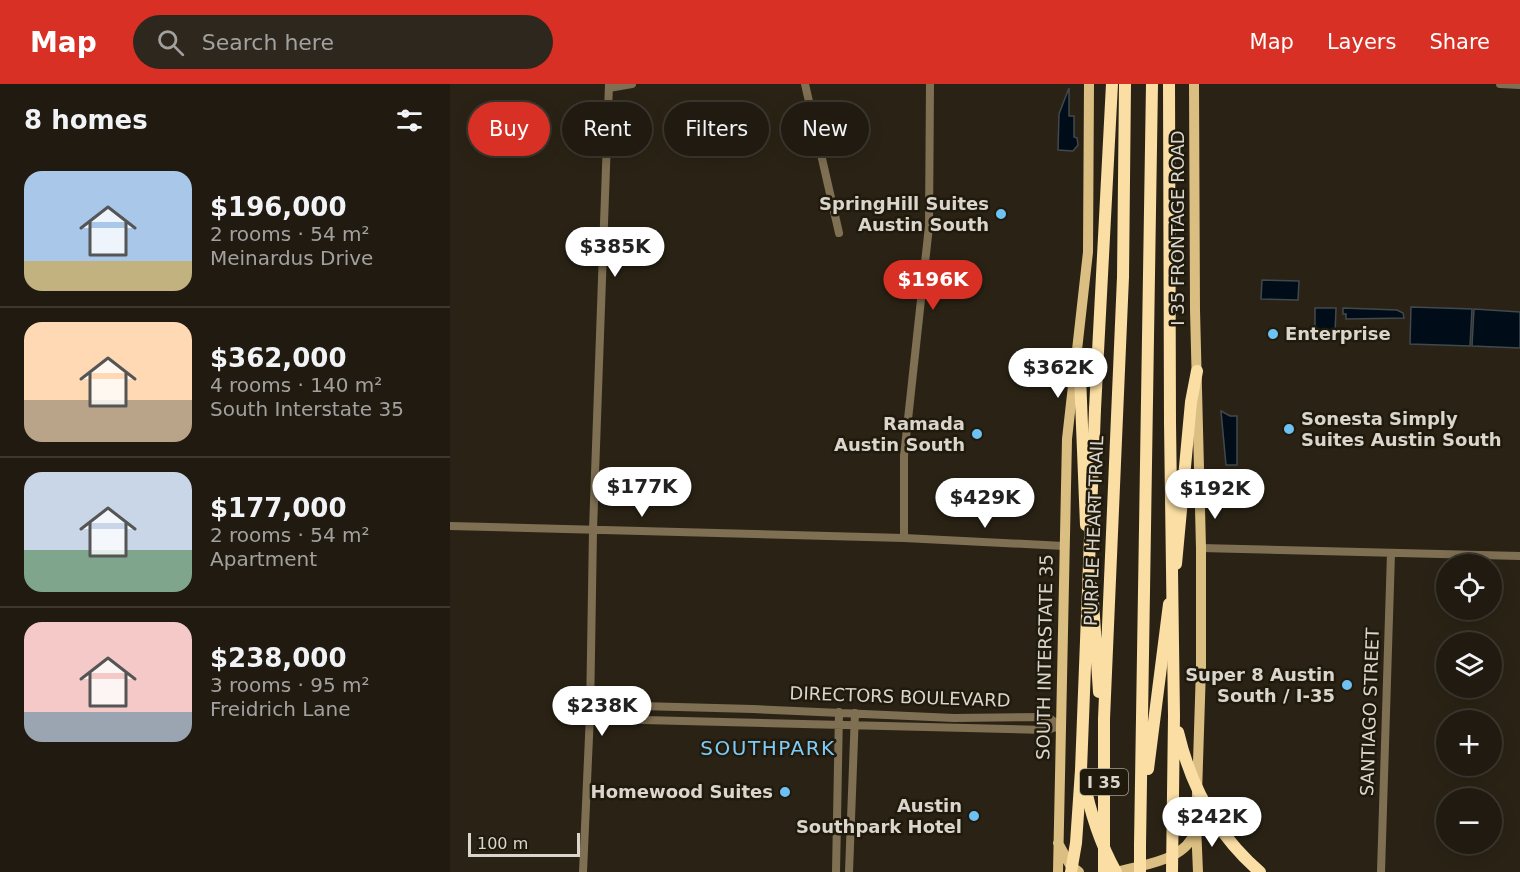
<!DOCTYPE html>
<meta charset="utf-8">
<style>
:root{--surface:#201a10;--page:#2d271e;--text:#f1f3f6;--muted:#a2a19f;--line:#3d3830;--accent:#d93025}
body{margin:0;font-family:"DejaVu Sans",sans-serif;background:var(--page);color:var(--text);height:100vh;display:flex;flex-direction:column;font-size:22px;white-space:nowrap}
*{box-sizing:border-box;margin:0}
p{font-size:20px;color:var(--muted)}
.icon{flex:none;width:33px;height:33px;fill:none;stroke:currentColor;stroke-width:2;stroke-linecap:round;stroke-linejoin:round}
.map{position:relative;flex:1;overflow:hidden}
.panel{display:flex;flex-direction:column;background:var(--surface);width:450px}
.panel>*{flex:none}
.hud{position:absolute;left:18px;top:18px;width:570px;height:54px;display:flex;gap:12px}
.buttons{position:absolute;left:986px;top:470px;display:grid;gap:12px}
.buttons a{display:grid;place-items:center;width:66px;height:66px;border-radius:50%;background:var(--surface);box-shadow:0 3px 15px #0003,0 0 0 2px var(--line);font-size:30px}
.scale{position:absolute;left:18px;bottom:15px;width:112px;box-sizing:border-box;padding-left:6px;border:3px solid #dad6cd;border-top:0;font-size:16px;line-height:21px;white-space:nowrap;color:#dad6cd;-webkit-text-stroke:4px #201a0c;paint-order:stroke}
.price{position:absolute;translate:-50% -51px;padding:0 14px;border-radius:21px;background:#fff;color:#222;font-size:20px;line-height:39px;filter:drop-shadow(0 2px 3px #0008)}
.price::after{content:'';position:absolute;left:50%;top:36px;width:18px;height:14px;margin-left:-9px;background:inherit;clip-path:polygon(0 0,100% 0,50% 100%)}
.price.on{background:var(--accent);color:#fff}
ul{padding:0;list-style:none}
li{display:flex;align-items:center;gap:18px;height:150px;padding:0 24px}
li+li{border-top:2px solid var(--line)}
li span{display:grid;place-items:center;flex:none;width:168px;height:120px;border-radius:18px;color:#555}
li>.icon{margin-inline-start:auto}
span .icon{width:72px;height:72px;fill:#fffc;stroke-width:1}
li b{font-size:26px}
h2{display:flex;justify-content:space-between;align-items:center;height:72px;padding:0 24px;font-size:26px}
.pill{padding:0 21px;border-radius:27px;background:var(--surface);box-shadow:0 3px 15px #0003,0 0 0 2px var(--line);font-size:21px;line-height:54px}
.pill.on{background:var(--accent);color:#fff}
header{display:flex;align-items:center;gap:36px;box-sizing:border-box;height:84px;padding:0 30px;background:var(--accent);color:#fff}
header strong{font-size:28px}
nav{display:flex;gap:33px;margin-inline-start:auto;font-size:21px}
.search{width:420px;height:54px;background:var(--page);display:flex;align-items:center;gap:15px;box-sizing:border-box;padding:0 21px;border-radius:33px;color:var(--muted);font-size:22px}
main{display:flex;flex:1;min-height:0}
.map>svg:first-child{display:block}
</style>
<header>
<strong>Map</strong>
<div class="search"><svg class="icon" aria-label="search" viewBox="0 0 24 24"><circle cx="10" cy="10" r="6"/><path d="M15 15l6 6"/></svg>Search here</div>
<nav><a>Map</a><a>Layers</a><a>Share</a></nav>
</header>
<main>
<section class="panel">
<h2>8 homes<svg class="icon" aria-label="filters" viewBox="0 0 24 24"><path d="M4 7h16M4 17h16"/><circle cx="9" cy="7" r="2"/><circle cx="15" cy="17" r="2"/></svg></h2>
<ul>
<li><span style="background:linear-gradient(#a9c7e8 75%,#c2b280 0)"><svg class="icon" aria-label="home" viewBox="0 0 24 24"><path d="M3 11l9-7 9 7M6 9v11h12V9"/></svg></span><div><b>$196,000</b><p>2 rooms · 54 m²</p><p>Meinardus Drive</p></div></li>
<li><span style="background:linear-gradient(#ffd9b3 65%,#b9a48a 0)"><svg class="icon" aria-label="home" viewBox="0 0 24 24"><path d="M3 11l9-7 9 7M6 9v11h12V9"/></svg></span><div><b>$362,000</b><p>4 rooms · 140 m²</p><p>South Interstate 35</p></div></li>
<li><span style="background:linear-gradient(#c9d6e8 65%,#7fa58c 0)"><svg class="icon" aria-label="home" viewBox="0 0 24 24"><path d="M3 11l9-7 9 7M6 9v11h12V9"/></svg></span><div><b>$177,000</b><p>2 rooms · 54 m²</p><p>Apartment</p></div></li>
<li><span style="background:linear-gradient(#f6c9c9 75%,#9aa5b1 0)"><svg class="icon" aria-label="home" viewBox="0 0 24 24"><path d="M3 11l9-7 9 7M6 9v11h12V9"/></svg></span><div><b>$238,000</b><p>3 rooms · 95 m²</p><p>Freidrich Lane</p></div></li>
</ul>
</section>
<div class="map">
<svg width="1070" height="788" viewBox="0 0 1070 788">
<rect width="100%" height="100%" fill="#2a2315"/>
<path fill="#000c18" stroke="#41494e" stroke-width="1.5" d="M619,4V32H624V53L627,54L628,61L623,67L608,66L609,30Z
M812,196L849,197L848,216L811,215Z
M961,223L1022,225L1020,262L960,260Z
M865,224H886L885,249L865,248Z
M893,224L947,226L953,229L954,234L896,235V230H893Z
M1024,225L1070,228V264L1022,262Z
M771,327L780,332H787V381H776Z"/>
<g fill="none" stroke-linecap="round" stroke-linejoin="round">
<path stroke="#7f7054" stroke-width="8" d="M355,0L389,149
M1050,0L1070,1
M159,4L182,0
M0,442L454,454L614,462
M454,454V372L479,142L480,0
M751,464L1070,472
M140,630L153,621L303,625L504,634L598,633L610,642
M140,630L153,635L597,646L610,642
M133,788L140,630L143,446L159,0
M386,788L389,628
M399,788L405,629
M931,788L941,469"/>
<path stroke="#dbbe81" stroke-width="10" d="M744,0L745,226L751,464V584L746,741L748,788
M608,759L620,781L629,788
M608,788L617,355L638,168L639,0
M667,788C694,780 736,777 745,747"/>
<path stroke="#fadea4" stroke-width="12" d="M719,0L720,339
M627,269L630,292L636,441
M645,325L662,0
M726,480L741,318L747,287
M642,503L649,608
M698,685L719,520
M633,693C640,728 649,758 666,788
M690,761L702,0
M654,788V635L673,193L675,0"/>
<path stroke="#fadea4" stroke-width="12" d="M720,339L724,632L722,788
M728,648C741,703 767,751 810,788
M621,788L626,759L631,686L645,325
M690,788V761"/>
</g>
<g fill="#6ec2f3" stroke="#201a0c" stroke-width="2">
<circle cx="551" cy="130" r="6"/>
<circle cx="823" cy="250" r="6"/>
<circle cx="839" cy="345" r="6"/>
<circle cx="527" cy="350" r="6"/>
<circle cx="897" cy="601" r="6"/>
<circle cx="335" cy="708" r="6"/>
<circle cx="524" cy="732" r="6"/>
</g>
<g text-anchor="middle" stroke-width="5" stroke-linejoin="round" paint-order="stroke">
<rect fill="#201a0c" stroke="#a29e93" stroke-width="1.5" x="630" y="685" width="48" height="26" rx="4.5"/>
<g font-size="16" font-weight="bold" fill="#dad6cd">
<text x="654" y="704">I 35</text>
</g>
<g font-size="18" font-weight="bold" fill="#dad6cd" stroke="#201a0c" text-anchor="end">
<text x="539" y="126">SpringHill Suites<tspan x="539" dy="21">Austin South</tspan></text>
<text x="835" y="256" text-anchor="start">Enterprise</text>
<text x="851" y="341" text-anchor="start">Sonesta Simply<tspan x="851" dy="21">Suites Austin South</tspan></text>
<text x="515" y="346">Ramada<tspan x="515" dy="21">Austin South</tspan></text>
<text x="885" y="597">Super 8 Austin<tspan x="885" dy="21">South / I-35</tspan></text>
<text x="323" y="714">Homewood Suites</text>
<text x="512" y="728">Austin<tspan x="512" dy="21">Southpark Hotel</tspan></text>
</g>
<g font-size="18" fill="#dad6cd" stroke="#201a0c">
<text transform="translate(728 144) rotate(-90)" y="6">I 35 FRONTAGE ROAD</text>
<text transform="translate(644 447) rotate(-88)" y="6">PURPLE HEART TRAIL</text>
<text transform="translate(595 573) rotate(-89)" y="6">SOUTH INTERSTATE 35</text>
<text transform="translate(450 613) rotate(2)" y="6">DIRECTORS BOULEVARD</text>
<text transform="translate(920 628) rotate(-88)" y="6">SANTIAGO STREET</text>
</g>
<g font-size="20" letter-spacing="1.5" fill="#7ecbf9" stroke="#201a0c">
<text x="318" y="671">SOUTHPARK</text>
</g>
</g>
</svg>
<div class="buttons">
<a><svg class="icon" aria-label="locate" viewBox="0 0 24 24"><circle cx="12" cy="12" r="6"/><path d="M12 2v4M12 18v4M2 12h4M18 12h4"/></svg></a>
<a><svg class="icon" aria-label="layers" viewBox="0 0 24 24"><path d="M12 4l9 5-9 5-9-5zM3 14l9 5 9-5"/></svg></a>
<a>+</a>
<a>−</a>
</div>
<div class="scale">100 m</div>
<b class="price" style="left:165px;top:194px">$385K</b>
<b class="price on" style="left:483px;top:227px">$196K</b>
<b class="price" style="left:608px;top:315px">$362K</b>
<b class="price" style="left:192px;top:434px">$177K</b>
<b class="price" style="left:765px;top:436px">$192K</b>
<b class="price" style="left:535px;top:445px">$429K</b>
<b class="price" style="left:152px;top:653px">$238K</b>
<b class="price" style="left:762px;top:764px">$242K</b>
<div class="hud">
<a class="pill on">Buy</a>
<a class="pill">Rent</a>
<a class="pill">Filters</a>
<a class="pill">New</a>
</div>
</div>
</main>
